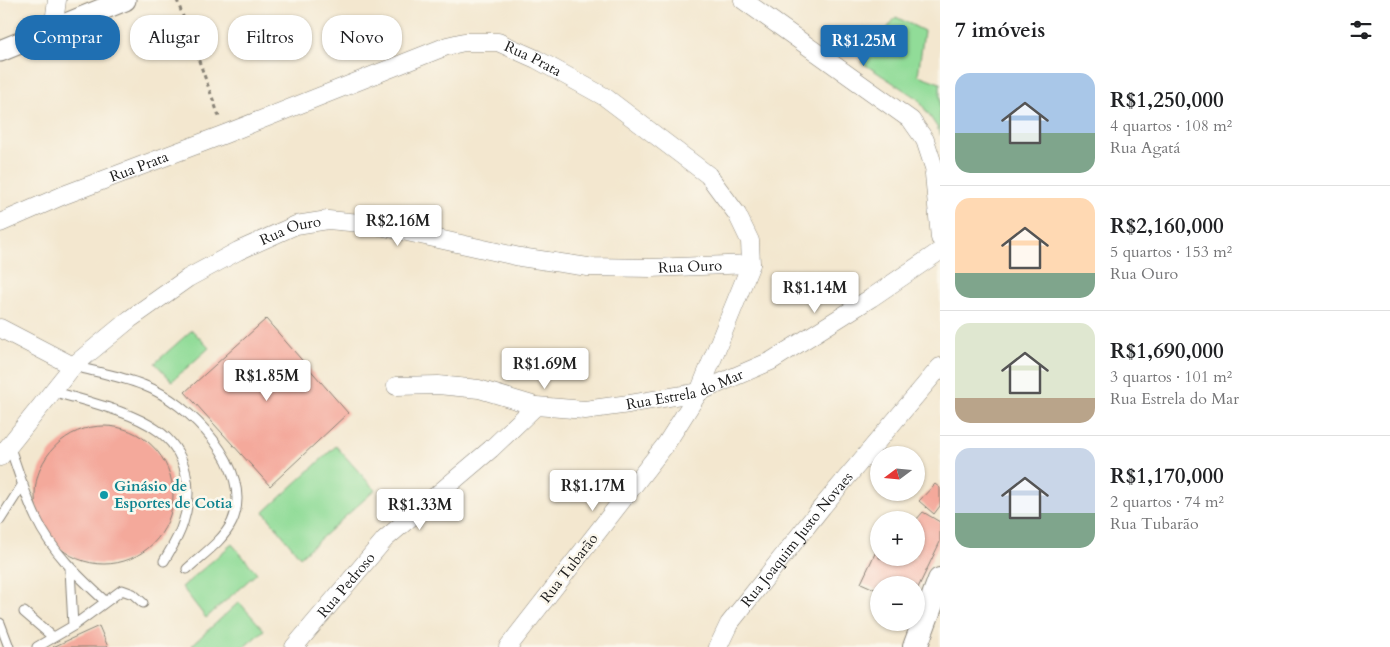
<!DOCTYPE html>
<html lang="pt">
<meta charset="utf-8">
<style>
:root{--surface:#fff;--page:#f6f6f6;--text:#202124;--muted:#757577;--line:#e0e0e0;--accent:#1f6fb2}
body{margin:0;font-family:Cardo,serif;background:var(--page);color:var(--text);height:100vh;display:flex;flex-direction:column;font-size:19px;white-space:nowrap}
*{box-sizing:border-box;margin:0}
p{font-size:16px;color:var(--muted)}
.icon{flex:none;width:28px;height:28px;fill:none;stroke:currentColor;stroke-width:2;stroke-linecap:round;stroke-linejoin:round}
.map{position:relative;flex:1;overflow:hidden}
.drawer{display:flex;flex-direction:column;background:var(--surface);width:450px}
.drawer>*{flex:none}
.top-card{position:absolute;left:15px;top:15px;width:475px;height:45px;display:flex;gap:10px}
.needle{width:32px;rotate:254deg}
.tools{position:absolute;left:870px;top:446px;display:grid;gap:10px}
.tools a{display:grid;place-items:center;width:55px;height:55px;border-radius:50%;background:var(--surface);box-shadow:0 1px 4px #0004;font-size:25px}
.price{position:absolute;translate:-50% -42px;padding:0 11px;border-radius:5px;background:#fff;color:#222;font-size:16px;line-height:32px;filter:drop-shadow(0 1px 2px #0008)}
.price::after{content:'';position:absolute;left:50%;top:30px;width:15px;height:11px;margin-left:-8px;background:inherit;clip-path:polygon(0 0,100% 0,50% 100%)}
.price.current{background:var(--accent);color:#fff}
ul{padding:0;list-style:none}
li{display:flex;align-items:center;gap:15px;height:125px;padding:0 15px}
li+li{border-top:1px solid var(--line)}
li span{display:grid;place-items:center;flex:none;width:140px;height:100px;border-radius:15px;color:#555}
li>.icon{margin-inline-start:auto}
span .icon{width:60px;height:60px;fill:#fffc;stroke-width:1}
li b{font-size:21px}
h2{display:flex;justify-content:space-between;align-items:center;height:60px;padding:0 15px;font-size:21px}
.tag{padding:0 18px;border-radius:20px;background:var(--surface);box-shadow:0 1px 4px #0004;font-size:18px;line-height:45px}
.tag.current{background:var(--accent);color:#fff}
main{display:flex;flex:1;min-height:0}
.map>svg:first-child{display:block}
</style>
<main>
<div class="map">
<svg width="940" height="647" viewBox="0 0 940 647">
<rect width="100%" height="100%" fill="#fbf7ec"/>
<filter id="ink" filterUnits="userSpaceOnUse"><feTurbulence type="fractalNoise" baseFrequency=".02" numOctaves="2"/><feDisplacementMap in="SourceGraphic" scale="10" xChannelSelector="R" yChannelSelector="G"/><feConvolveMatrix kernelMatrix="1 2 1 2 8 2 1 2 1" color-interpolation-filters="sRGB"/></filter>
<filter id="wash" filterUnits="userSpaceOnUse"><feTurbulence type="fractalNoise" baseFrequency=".0096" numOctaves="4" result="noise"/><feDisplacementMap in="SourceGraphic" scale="20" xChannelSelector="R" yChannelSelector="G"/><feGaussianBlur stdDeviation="1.12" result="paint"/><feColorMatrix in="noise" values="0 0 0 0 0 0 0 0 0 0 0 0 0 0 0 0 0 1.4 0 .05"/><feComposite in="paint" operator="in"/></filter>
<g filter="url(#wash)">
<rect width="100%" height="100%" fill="#f3e7cf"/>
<path fill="#91dc98" stroke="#567c5a" d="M896,17L924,31L918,75L940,83V135L937,127L918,99L861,62Z
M192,330L209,348L172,381L155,363Z
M336,446L375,490L300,557L264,512Z
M232,544L257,573L206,618L182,587Z
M239,602L264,630L244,647H194L192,645Z"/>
<g id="blocks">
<path fill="#f4a99b" d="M266,319L348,413L270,486L185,392Z
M35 495a69 69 0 1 1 138 0a69 69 0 1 1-138 0Z
M935,484L940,488V506L934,514L919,501Z
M923,512L940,522V542L916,592V585H879V591L861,583L879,545V558H916V520Z
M99,626L108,647H53Z"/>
</g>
</g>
<g filter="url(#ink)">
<use href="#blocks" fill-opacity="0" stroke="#888276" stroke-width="1"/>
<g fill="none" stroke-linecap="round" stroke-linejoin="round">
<defs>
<path id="service" d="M73,366C96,372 121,376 143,385C188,402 256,469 232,522C223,541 202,555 187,569
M52,391C84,401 131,411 157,430C187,450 194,490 183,523C179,537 171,549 164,561
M9,445C18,470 25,495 36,518C52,552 79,577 105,601
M0,520L23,484
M70,569L73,626
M24,612L53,637
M0,623L9,647
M37,647L73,626L122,590L133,594L143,603"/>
<g id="minor">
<path d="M743,0L911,120L925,140L940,186"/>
<path d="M53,30L57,0"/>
<path d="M934,174L940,238"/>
<path id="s1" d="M0,223L64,195L225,134L447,46L464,42H498L536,59L605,97L708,175L737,214L750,241L751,264L699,392L666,444L508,647"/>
<path d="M0,328L73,366"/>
<path id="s2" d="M396,386L438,385L479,389L536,406L585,410L629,404L699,392L771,361L871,298L940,251"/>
<path id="s3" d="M0,457L73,366L130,319L188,278L238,251L296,225L328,220L371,224L520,257L588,267L651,268L751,264"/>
<path id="s4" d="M294,647L385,539L491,449L536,406"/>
<path id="s5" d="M718,647L729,624L822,507L940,367"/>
</g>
<path id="tertiary" d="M0,51L125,0"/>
<path id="secondary" d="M915,647L940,580"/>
</defs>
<use href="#service" stroke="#888276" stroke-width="11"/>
<use href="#minor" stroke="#888276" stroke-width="19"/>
<use href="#tertiary" stroke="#888276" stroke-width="23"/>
<use href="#secondary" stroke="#888276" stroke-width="26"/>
<path stroke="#888276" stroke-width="3" stroke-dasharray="4 4" stroke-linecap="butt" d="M177,0L220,119"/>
<use href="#service" stroke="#fff" stroke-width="9"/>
<use href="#minor" stroke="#fff" stroke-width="18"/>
<use href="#tertiary" stroke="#fff" stroke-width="21"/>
<use href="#secondary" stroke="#fff" stroke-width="24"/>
</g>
</g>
<circle fill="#0f9aa8" stroke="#fbf7ec" stroke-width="2" cx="104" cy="495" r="5"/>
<g text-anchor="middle" stroke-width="5" stroke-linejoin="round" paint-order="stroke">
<g font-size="15" fill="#1c1c1c" stroke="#fbf7ec">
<text dy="5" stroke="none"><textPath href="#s1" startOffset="571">Rua Prata</textPath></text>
<text dy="5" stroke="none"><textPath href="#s1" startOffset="150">Rua Prata</textPath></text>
<text dy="5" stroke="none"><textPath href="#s3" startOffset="375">Rua Ouro</textPath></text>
<text dy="5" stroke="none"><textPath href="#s3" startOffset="781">Rua Ouro</textPath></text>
<text dy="5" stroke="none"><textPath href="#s2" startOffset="294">Rua Estrela do Mar</textPath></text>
<text dy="5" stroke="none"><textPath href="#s5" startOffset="134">Rua Joaquim Justo Novaes</textPath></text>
<text transform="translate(569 568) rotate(-52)" y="5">Rua Tubarão</text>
<text dy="5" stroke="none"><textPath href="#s4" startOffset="81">Rua Pedroso</textPath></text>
</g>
<g font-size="15" font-weight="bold" fill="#0d838f" stroke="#fbf7ec" text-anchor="start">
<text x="114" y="491">Ginásio de<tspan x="114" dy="17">Esportes de Cotia</tspan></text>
</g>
</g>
</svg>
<div class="tools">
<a><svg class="needle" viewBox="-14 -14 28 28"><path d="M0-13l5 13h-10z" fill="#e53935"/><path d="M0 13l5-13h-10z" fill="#757577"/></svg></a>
<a>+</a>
<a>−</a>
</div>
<b class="price current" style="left:864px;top:67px">R$1.25M</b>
<b class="price" style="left:398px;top:247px">R$2.16M</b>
<b class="price" style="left:815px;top:314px">R$1.14M</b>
<b class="price" style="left:545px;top:390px">R$1.69M</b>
<b class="price" style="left:267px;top:402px">R$1.85M</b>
<b class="price" style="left:593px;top:512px">R$1.17M</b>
<b class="price" style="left:420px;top:531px">R$1.33M</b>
<div class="top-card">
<a class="tag current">Comprar</a>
<a class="tag">Alugar</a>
<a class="tag">Filtros</a>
<a class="tag">Novo</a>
</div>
</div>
<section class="drawer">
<h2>7 imóveis<svg class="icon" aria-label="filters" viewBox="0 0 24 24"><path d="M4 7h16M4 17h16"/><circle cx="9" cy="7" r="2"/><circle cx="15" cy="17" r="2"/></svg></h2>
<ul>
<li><span style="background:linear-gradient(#a9c7e8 60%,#7fa58c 0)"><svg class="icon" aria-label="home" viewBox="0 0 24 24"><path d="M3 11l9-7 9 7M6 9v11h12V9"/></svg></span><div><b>R$1,250,000</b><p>4 quartos · 108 m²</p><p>Rua Agatá</p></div></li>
<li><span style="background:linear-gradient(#ffd9b3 75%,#7fa58c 0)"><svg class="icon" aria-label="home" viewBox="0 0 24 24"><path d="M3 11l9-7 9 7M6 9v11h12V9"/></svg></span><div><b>R$2,160,000</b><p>5 quartos · 153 m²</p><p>Rua Ouro</p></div></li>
<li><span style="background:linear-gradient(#dfe7d0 75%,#b9a48a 0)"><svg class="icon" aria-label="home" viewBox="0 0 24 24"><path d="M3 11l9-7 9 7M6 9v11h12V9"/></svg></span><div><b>R$1,690,000</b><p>3 quartos · 101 m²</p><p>Rua Estrela do Mar</p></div></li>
<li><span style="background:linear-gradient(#c9d6e8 65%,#7fa58c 0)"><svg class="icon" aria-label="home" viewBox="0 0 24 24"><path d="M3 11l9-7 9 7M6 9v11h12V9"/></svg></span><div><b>R$1,170,000</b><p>2 quartos · 74 m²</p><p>Rua Tubarão</p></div></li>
</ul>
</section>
</main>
